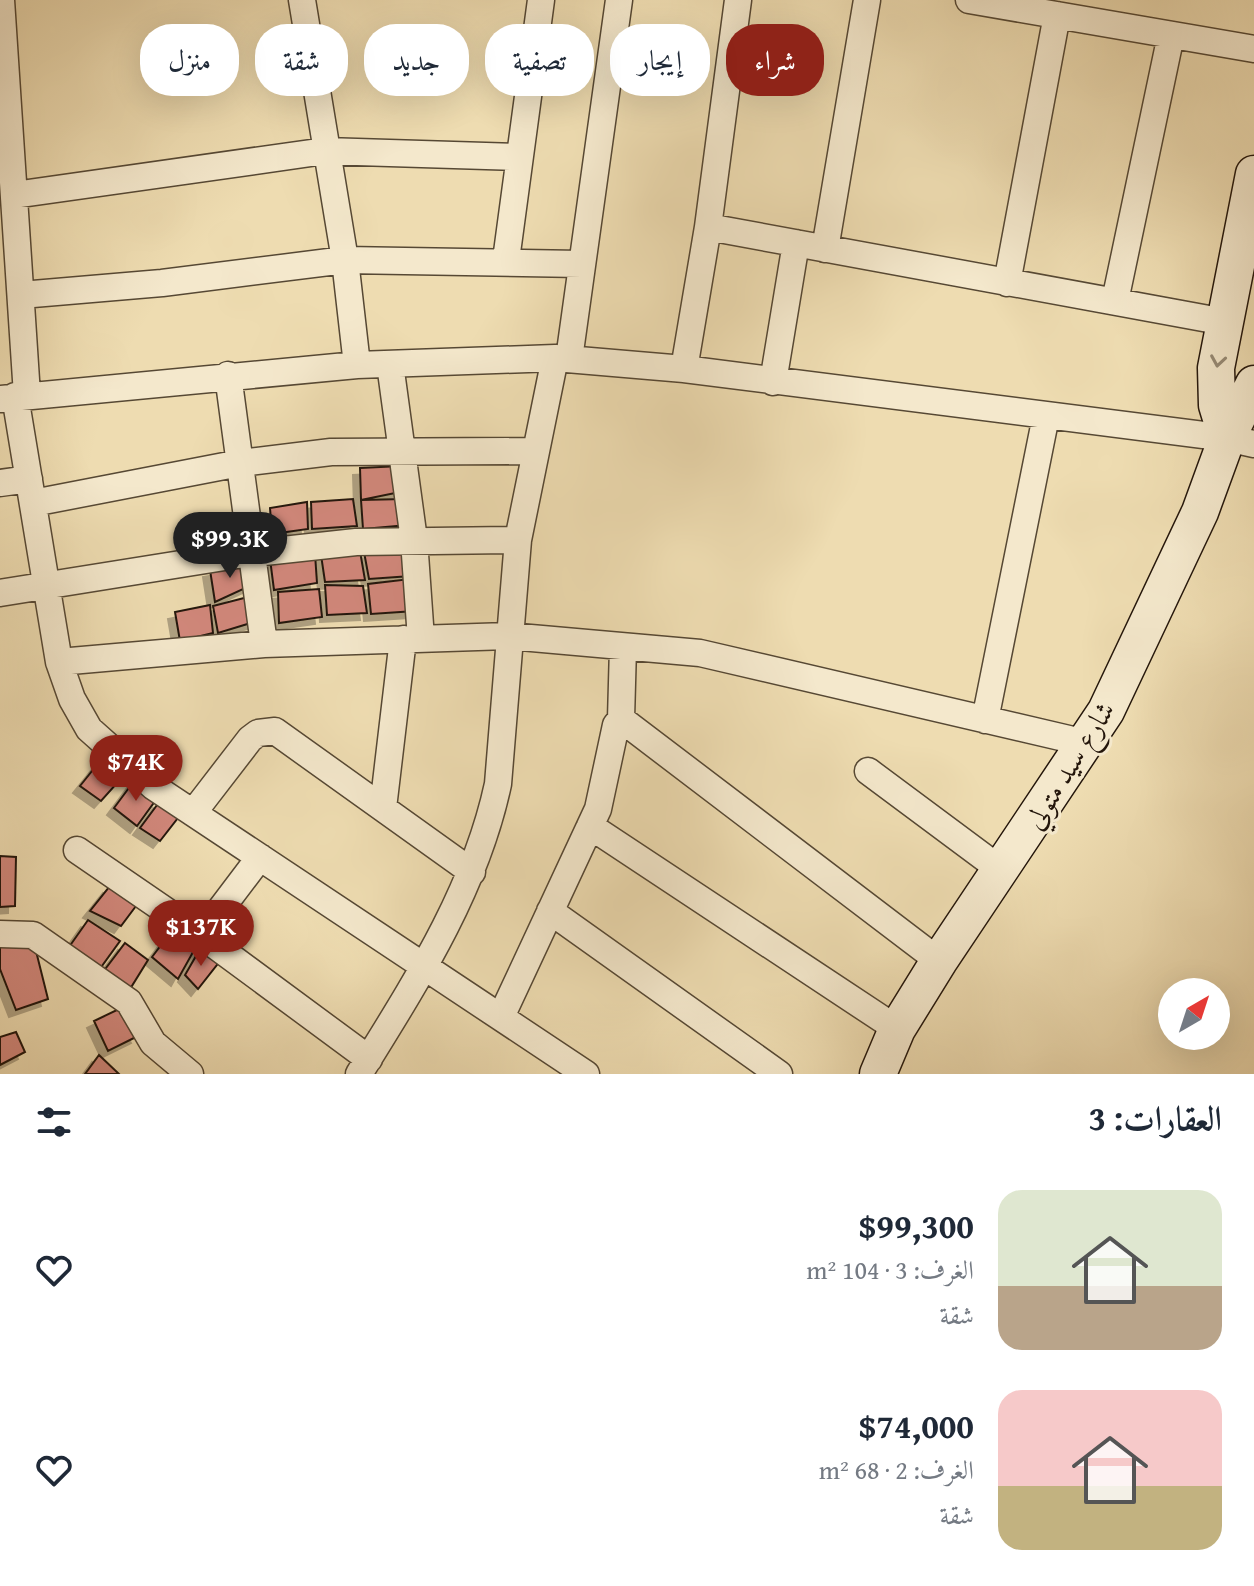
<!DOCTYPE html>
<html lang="ar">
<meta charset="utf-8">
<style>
:root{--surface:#fff;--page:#f6f6f7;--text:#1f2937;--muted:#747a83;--accent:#8f2418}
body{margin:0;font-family:"Gentium Book Plus",Amiri,serif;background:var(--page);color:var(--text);direction:rtl;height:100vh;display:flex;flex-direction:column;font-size:30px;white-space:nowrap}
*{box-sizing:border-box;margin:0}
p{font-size:26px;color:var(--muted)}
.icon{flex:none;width:44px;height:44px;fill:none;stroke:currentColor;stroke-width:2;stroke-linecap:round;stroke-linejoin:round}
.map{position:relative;height:1074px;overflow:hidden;direction:ltr}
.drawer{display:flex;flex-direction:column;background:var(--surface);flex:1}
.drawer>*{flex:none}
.banner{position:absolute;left:24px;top:24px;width:800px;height:72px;direction:rtl;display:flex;gap:16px}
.needle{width:52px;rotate:39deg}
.tools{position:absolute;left:1158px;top:978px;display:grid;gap:16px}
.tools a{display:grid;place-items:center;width:72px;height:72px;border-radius:50%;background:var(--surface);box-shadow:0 8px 32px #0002;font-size:40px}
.price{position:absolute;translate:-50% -68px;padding:0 18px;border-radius:28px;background:var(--accent);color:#fff;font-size:26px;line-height:52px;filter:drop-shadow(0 2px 4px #0008)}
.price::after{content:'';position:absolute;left:50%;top:48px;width:24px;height:18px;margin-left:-12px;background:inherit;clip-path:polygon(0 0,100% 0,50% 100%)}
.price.selected{background:#222;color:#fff}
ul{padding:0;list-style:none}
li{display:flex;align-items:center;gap:24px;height:200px;padding:0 32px}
li span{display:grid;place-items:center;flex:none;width:224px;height:160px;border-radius:24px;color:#555}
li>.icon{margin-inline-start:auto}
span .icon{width:96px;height:96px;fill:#fffc;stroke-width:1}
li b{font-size:34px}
h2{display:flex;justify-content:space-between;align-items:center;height:96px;padding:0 32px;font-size:34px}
.tag{padding:0 28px;border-radius:32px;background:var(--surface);box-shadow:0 8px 32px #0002;font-size:28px;line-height:72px}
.tag.selected{background:var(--accent);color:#fff}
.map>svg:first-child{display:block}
</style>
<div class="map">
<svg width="1254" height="1074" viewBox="0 0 1254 1074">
<defs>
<filter id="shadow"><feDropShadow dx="-7" dy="7" stdDeviation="0" flood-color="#0004"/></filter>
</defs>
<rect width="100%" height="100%" fill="#eedcb1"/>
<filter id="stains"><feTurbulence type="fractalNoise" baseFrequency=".0025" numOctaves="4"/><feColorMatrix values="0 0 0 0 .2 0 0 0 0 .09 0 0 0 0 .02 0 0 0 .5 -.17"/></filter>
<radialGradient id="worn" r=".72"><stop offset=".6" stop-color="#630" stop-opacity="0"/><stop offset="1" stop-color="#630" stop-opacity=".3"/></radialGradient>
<path fill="#d2887c" stroke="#24160b" stroke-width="2" filter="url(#shadow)" d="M401,466L405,491L361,500L360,468Z
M353,499L357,526L312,529L311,502Z
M404,499L408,525L363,529L361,500Z
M307,502L308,529L272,534L270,508Z
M410,546L411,576L369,579L364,552Z
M360,551L365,580L325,582L321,555Z
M315,554L317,583L274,590L270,559Z
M250,563L252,585L215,602L210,570Z
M410,579L415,611L371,614L368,584Z
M325,585L363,586L367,613L327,615Z
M319,589L322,617L279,623L278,592Z
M248,597L254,622L218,633L213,606Z
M210,605L213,633L180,641L175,612Z
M104,756L127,772L101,801L80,786Z
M134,781L158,797L137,826L114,808Z
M160,801L181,814L160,841L140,828Z
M0,856L16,857L15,906L0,907Z
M110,886L136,906L121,926L90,911Z
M88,920L120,941L99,970L69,947Z
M174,928L197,945L178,979L152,957Z
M33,939L48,999L16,1010L0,969V943Z
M125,943L148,960L130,989L103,972Z
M200,949L220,961L198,989L185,975Z
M121,1008L138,1036L108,1051L94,1021Z
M16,1032L25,1052L0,1065V1037Z
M99,1055L119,1074H85Z"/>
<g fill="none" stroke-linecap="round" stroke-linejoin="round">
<defs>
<path id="street" d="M1,0L27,395
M302,0L345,260L357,365
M969,0L1254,49
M14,195L325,151L518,157
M708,227L1225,322
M825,249L867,0
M506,260L541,0
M1007,283L1057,15
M21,295L162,283L345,260L581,264
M1115,301L1171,35
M569,359L619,0
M390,364L414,540L421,639
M684,369L708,227L738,0
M228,375L264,644
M773,382L796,243
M15,396L59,662L72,699L89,729L154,787L586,1074
M0,399L357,365L555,358L684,369L1227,438L1254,444
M0,483L29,479
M33,503L240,463L331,452L534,451
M0,593L237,555L356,542L518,540
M59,662L264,644L508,636L700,653L1086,743
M621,719L939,961
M985,720L1046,416
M868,771L1001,870
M383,808L403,639
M193,813L250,739L258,733L275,731L472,872
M590,826L897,1029
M77,850L201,935L369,1059
M550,911L779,1074
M0,934L33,935L129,1002L153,1043L190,1074
M201,935L260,857
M501,1017L598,809L616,725L621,719L623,647
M359,1074C416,982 475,891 498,784L518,540L555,358"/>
<path id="secondary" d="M1227,438L1217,405L1216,368L1254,174
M878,1074L897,1029L939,961L1106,711L1200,512L1227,438L1254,384"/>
</defs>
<use href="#street" stroke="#564834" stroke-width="29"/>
<use href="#secondary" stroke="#24160b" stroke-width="39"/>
<use href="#street" stroke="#f4e8cc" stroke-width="26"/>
<use href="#secondary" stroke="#f4e8cc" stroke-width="36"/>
</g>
<defs><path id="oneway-chevron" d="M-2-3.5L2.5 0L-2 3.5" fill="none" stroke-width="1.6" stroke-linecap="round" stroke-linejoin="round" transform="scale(2)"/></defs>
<use stroke="#968a75" href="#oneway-chevron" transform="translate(1218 361) rotate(99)"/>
<g text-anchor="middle" stroke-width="6" stroke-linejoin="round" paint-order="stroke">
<g font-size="28" fill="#24160b" stroke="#f4e8cc">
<text transform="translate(1069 765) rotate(-58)" y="10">شارع سيد متولي</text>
</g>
</g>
<rect width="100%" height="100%" filter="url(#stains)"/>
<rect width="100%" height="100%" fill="url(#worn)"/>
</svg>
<div class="tools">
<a><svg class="needle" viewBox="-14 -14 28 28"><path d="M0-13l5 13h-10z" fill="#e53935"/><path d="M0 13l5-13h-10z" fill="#747a83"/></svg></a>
</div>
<b class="price selected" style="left:230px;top:580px">$99.3K</b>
<b class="price" style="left:136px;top:803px">$74K</b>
<b class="price" style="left:201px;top:968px">$137K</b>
<div class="banner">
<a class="tag selected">شراء</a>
<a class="tag">إيجار</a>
<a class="tag">تصفية</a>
<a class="tag">جديد</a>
<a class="tag">شقة</a>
<a class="tag">منزل</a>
</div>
</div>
<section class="drawer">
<h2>العقارات: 3<svg class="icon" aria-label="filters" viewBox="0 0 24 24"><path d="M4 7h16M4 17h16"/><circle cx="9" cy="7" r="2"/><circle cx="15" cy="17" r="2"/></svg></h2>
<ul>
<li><span style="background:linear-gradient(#dfe7d0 60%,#b9a48a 0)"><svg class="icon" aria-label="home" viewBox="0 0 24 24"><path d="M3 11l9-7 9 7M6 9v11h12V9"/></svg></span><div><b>$99,300</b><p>الغرف: 3 · 104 m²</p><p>شقة</p></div><svg class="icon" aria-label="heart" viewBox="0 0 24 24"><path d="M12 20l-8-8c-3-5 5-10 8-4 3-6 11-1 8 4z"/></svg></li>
<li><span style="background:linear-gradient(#f6c9c9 60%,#c2b280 0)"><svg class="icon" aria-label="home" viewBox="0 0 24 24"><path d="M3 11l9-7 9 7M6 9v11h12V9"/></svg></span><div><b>$74,000</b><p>الغرف: 2 · 68 m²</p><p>شقة</p></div><svg class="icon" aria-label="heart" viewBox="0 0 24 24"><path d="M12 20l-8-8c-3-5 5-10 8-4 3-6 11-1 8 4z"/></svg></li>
</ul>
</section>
